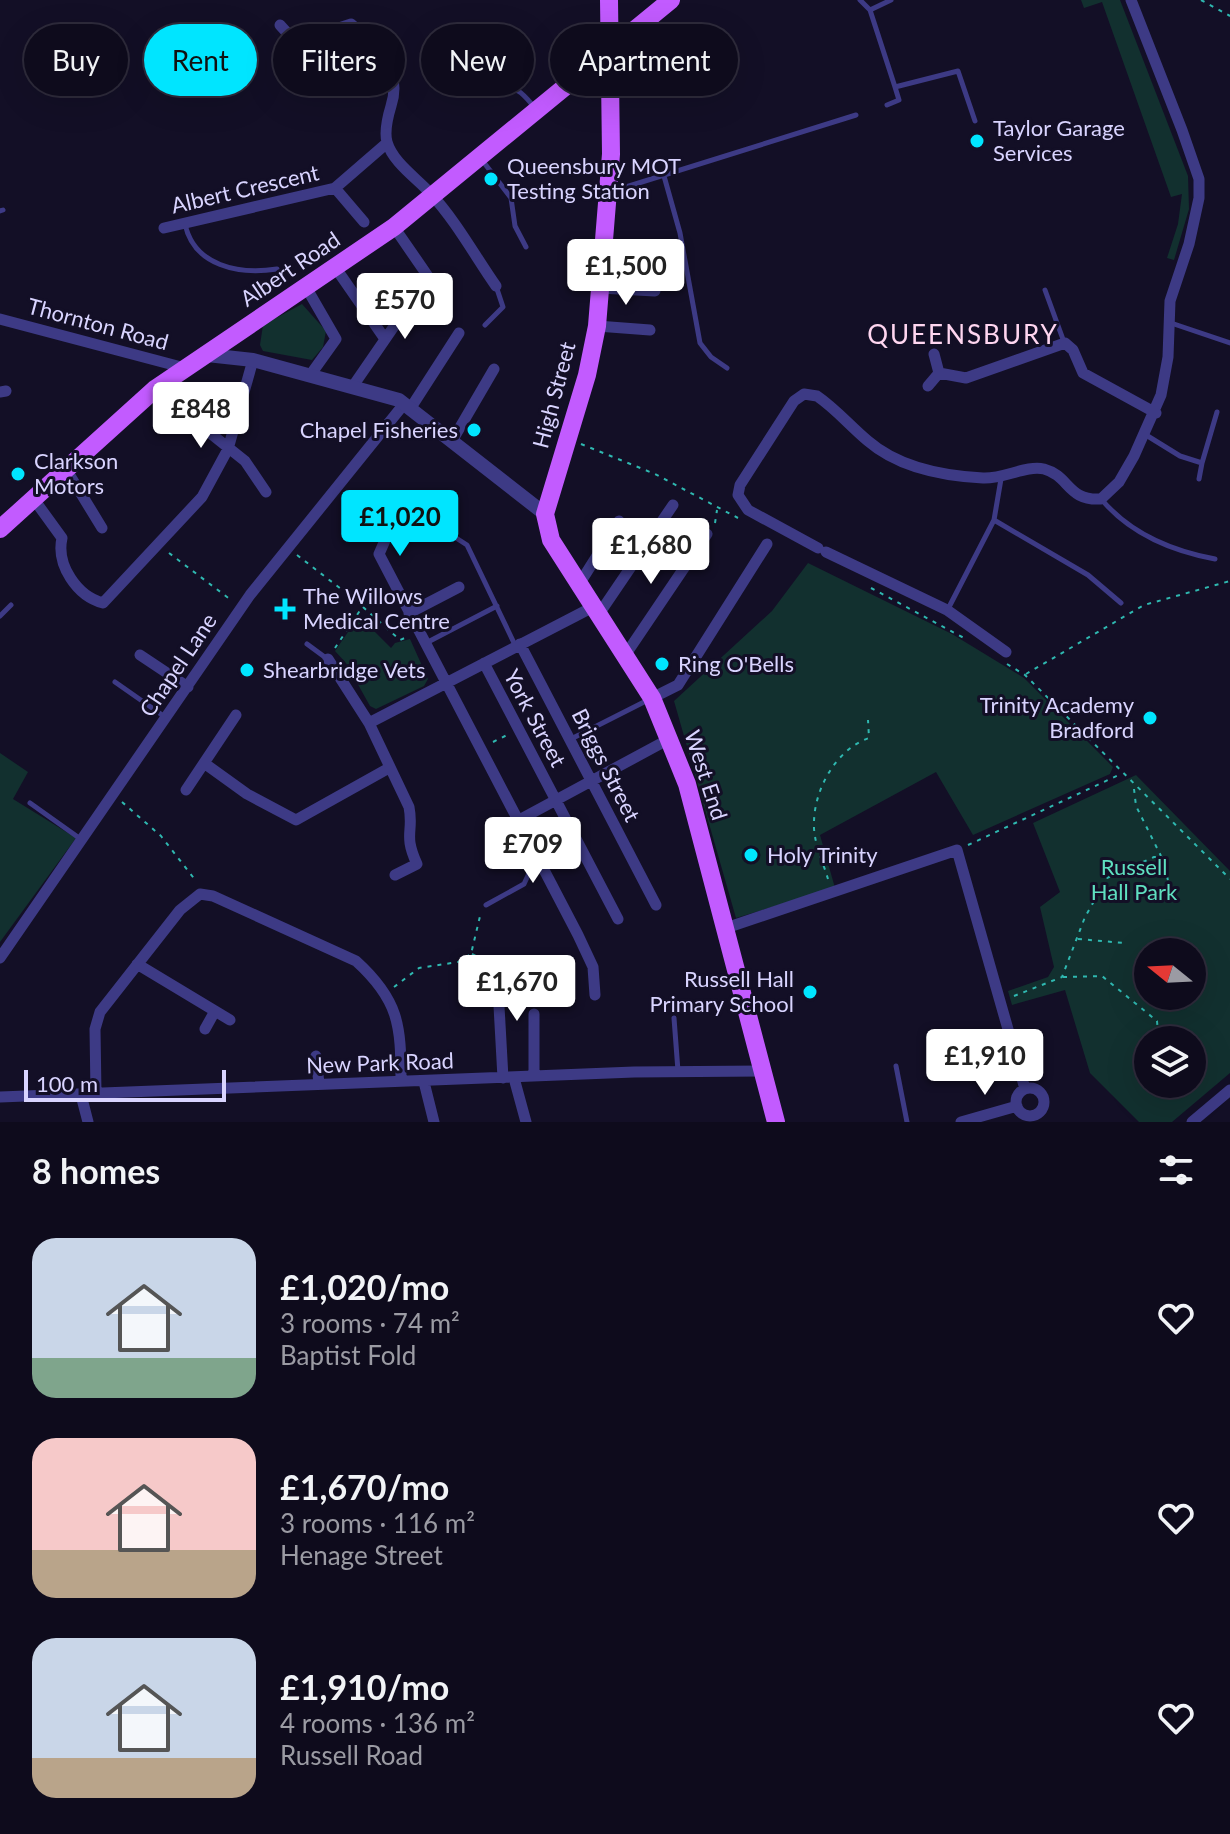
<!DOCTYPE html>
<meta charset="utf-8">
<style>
:root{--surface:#0e0b1c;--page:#171425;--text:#f1f3f6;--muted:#9b9ba3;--line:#2e2b3b;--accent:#00e5ff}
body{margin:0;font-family:Lato,sans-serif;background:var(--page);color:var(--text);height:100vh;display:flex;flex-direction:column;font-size:30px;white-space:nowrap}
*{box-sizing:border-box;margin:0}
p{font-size:26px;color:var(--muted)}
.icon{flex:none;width:44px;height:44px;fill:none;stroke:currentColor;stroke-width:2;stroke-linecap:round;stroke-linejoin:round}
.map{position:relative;height:1122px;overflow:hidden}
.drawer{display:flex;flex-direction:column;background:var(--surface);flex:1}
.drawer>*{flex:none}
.top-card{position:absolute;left:24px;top:24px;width:800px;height:72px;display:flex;gap:16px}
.needle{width:52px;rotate:288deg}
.fabs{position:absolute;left:1134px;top:938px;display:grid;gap:16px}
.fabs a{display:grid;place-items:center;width:72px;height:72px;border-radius:50%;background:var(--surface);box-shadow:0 8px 32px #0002,0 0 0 2px var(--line);font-size:40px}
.scale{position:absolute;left:24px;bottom:20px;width:202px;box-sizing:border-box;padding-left:8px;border:4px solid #d9d4ff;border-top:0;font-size:22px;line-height:28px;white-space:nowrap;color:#d9d4ff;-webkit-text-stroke:6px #130f26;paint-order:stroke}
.price{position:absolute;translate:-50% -68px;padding:0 18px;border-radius:8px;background:#fff;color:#222;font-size:26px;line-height:52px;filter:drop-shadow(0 2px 4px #0008)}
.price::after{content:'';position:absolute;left:50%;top:48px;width:24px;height:18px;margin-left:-12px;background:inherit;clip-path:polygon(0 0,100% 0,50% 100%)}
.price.current{background:var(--accent);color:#111}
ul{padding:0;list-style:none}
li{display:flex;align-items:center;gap:24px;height:200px;padding:0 32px}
li span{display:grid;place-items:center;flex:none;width:224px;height:160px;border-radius:24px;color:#555}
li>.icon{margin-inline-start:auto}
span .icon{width:96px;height:96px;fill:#fffc;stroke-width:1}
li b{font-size:34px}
h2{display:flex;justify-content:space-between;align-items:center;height:96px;padding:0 32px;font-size:34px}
.pill{padding:0 28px;border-radius:36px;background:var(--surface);box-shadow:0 8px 32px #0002,0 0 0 2px var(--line);font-size:28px;line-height:72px}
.pill.current{background:var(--accent);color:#111}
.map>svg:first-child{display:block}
</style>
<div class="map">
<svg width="1230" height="1122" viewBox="0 0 1230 1122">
<rect width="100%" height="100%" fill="#130f26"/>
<path fill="#12302f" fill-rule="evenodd" d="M1081,0H1120L1188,176L1189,209L1174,260L1167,258L1178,224L1182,194L1171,197L1102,2L1084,8Z
M302,304L326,331L323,347L312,360L263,351L260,345L263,325Z
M808,563L952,634L1024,678L1113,767L1110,774L973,835L936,772L820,835L835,888L736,918L674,701L772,611Z
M359,616L391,648L395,643L410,639L428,679L424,686L376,709L370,706L346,663L335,651Z
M0,753L28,772L13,799L76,838L0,942Z
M1136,775L1230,871V1073L1172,1122H1139L1090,1073L1065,990L1012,1005L1008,991L1048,977L1054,967L1040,907L1060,892L1033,823ZM1148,952H1192V996H1148ZM1192,1040V1084H1148V1040Z"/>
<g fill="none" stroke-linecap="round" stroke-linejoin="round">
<path stroke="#2fb8b0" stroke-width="2" stroke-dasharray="4 6" stroke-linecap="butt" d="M1201,0L1230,16
M581,444L655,474L738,518
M715,523L717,510
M169,553L231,600
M297,555L363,606L335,648
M871,588L964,638
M363,607L400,640L407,637
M1007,664L1025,675L1230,879
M1026,674L1144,605L1230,581
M529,725L544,717
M493,742L509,734
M1134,789L1136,806L1161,856
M122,802L161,836L196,881
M968,845L1121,774
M828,879C823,862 813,841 814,823C814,790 836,749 869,738L868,720
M1078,939L1124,943
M472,954L488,962
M1063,977L1102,976L1157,1021L1158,1033
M394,987L419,968L458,962L471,954L481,912
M1014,996L1062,977L1085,917L1107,878L1154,857H1162L1172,896
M1030,1115L1032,1122"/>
<path stroke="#3d3a85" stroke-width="5" d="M860,0L870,10
M891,0L870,10L895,87L958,71L975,121
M469,27L470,53L479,83L499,91C518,85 523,94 535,108
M887,105L899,100L895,87
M482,160L511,198L515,226L526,247
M664,176L680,233L700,343L711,357L727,368
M613,191L856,115
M0,211L3,210
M185,224C194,266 239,275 277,269
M1045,290L1064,342
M1168,322L1230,343
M485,325L503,307L496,286
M1146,435L1180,456L1202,463L1217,412
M1199,479L1202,463
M1102,500C1130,533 1172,551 1215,559
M994,520L1088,575L1121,603
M453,536L467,545L515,645
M948,609L994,520L1001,479
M0,616L11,605
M426,643L497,606
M307,644L326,658
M115,682L165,717
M571,739L648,700
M30,803L82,840
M486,905L524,884L531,869L540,862
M674,1018L678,1071
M896,1066L907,1122"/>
<path stroke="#3d3a85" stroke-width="11" d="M280,25L308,56
M291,70L336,29L351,24C377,46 403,70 391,106C388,116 384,131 387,142C393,163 418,179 431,194C456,221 475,256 496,286
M335,188L387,143
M394,227L445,301
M164,228L335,188L364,222
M603,250L655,252
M335,267L385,339
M306,287L336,339L311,374
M600,288L655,291
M0,319L185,368
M597,326L650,330
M934,354L939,373L966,378L1065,343L1073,350L1083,373L1156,413
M353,386L428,277
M928,386L939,373
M155,389L245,461L266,492
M0,392L6,391
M410,409L459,333
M452,441L494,369
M66,469L102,528
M33,498L62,538C56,565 77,596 103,603L202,497L228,449L253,360
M390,529L379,554L578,935L593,967L595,995
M818,548L748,510L738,495L740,485L794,401L804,394L817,396C836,409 850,426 868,441C898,467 944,476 983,478C1004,479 1026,465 1044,469C1070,476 1067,501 1101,499L1119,482L1134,456L1161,395L1168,357L1170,301L1189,244L1199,198V179L1182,130L1131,0
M826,552L947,610L1006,652
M578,586L619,521
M409,613L459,587
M597,617L673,505
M520,644L656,905
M140,655L188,687
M624,657L707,534
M328,659L369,723L409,807C414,832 403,834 417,864L395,875
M484,663L618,919
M652,698L678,685L767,544
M369,723L591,608
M204,763L247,794L296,820L389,768
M186,790L236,715
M519,820L671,738
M726,928L957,850L1025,1089
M0,958L250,595L404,404
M137,964L230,1020
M497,970L503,1078
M534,1014V1076
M205,1029L215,1011
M316,1056L319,1084
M514,1078L526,1122
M424,1082L434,1122
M1016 1102a14 14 0 1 1 28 0a14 14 0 1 1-28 0Z
M96,1093L95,1029L100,1012L180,910L200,894L213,896L356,961C399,1000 401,1025 401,1081
M81,1095L88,1122
M0,1097L634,1072L762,1071
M961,1122L1017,1106
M1192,1122L1230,1090"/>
<path stroke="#3d3a85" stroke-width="14" d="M207,355L253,360L399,400L545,514"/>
<path stroke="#c25bff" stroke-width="18" d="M609,0L611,154L597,326L587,375L545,514L551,540L652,698L687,784L776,1122
M0,529L155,389L394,227L671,0"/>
</g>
<g fill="#00e5ff" stroke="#130f26" stroke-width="3">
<circle cx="977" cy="141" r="8"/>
<circle cx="491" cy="179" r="8"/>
<circle cx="474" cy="430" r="8"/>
<circle cx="18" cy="474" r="8"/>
<path d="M281 597h8v8h8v8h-8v8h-8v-8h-8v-8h8z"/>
<circle cx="662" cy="664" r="8"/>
<circle cx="247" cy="670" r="8"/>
<circle cx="1150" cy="718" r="8"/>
<circle cx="751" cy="855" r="8"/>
<circle cx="810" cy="992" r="8"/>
</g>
<g text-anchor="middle" stroke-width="6" stroke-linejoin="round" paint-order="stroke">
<g font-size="22" fill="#d9d4ff" stroke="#130f26" text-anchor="start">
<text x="993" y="136">Taylor Garage<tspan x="993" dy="25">Services</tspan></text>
<text x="507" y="174">Queensbury MOT<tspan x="507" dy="25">Testing Station</tspan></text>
<text x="458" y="438" text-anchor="end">Chapel Fisheries</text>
<text x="34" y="469">Clarkson<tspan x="34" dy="25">Motors</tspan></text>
<text x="303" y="604">The Willows<tspan x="303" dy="25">Medical Centre</tspan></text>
<text x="678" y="672">Ring O'Bells</text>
<text x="263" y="678">Shearbridge Vets</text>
<text x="1134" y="713" text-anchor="end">Trinity Academy<tspan x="1134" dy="25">Bradford</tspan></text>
<text x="767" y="863">Holy Trinity</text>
<text x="794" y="987" text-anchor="end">Russell Hall<tspan x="794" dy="25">Primary School</tspan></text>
</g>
<g font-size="22" fill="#d9d4ff" stroke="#130f26">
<text transform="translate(245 189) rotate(-13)" y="8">Albert Crescent</text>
<text transform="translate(290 269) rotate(-34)" y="8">Albert Road</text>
<text transform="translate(98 324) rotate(15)" y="8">Thornton Road</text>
<text transform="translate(554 395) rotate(-75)" y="8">High Street</text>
<text transform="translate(178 665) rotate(-56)" y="8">Chapel Lane</text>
<text transform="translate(535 718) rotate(62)" y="8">York Street</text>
<text transform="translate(606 765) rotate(63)" y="8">Briggs Street</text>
<text transform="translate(706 775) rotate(72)" y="8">West End</text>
<text transform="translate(380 1063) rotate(-2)" y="8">New Park Road</text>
</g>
<g font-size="22" fill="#5fe0c0" stroke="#130f26">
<text x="1134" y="875">Russell<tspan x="1134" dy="25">Hall Park</tspan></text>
</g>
<g font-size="26" letter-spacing="2" fill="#ffd6f0" stroke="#130f26">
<text x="963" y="344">QUEENSBURY</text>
</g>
</g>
</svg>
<div class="fabs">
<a><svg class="needle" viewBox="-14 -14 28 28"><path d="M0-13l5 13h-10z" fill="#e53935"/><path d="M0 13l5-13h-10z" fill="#9b9ba3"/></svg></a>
<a><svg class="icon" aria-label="layers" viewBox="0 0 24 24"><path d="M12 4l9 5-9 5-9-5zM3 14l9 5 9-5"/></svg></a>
</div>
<div class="scale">100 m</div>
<b class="price" style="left:626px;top:307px">£1,500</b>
<b class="price" style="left:405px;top:341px">£570</b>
<b class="price" style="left:201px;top:450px">£848</b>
<b class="price current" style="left:400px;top:558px">£1,020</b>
<b class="price" style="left:651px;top:586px">£1,680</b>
<b class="price" style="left:533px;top:885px">£709</b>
<b class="price" style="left:517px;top:1023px">£1,670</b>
<b class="price" style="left:985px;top:1097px">£1,910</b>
<div class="top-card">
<a class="pill">Buy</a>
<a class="pill current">Rent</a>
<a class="pill">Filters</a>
<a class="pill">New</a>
<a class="pill">Apartment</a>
</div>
</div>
<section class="drawer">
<h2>8 homes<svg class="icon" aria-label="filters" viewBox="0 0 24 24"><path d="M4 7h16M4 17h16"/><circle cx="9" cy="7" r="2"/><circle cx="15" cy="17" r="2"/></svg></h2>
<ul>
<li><span style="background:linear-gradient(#c9d6e8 75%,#7fa58c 0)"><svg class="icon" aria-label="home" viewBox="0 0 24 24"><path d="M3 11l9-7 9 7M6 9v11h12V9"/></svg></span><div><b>£1,020/mo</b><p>3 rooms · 74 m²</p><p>Baptist Fold</p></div><svg class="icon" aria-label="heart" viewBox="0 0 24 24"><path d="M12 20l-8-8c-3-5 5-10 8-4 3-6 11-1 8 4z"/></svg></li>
<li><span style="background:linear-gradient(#f6c9c9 70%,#b9a48a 0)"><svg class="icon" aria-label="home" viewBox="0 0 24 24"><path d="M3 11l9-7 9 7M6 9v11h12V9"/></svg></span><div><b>£1,670/mo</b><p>3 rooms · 116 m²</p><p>Henage Street</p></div><svg class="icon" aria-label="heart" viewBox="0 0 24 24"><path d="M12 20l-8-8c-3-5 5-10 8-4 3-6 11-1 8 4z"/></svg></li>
<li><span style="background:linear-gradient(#c9d6e8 75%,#b9a48a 0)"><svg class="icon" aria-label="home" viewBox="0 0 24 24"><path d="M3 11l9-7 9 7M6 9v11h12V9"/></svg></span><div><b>£1,910/mo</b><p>4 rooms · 136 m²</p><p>Russell Road</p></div><svg class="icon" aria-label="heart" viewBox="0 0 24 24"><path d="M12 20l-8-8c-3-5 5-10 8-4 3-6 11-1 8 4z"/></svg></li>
</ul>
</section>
